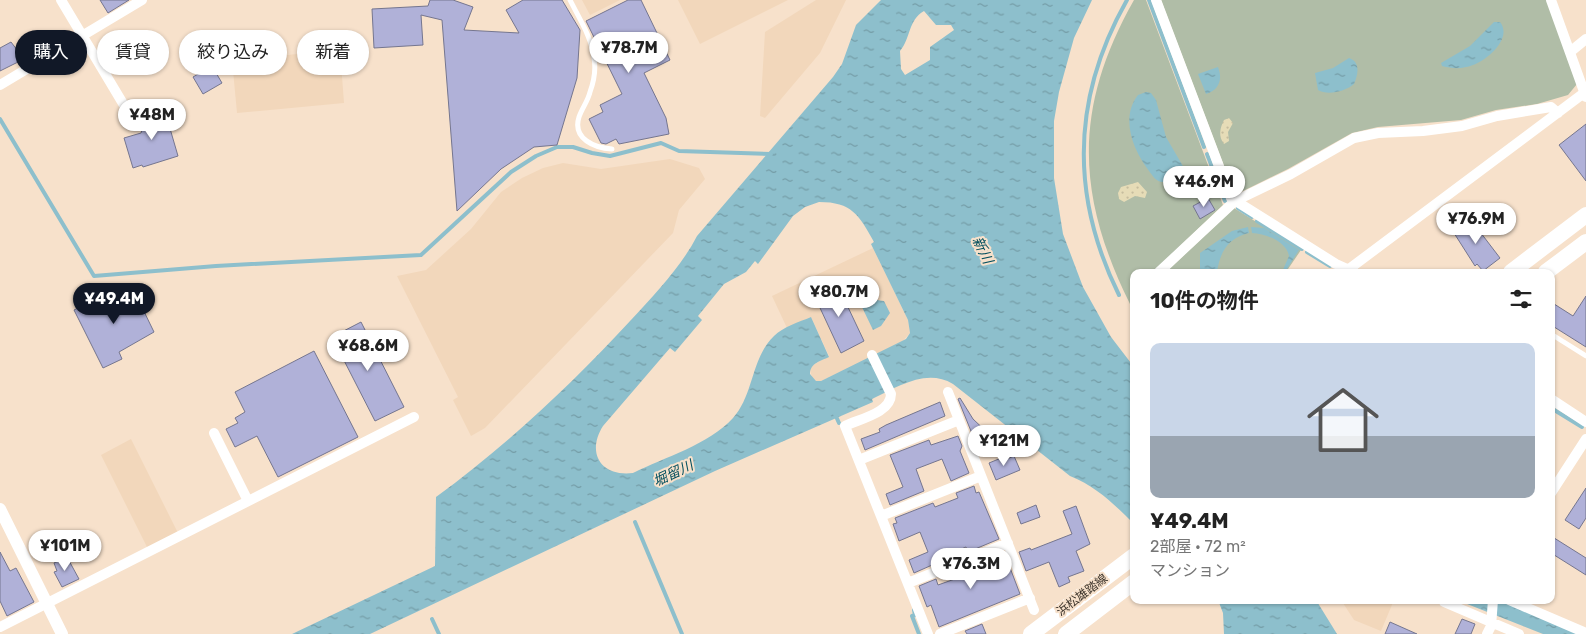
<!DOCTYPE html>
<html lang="ja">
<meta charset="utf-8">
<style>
:root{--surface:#fff;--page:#f2f2f2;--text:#222;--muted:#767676;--line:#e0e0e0;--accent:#111827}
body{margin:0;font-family:Rubik,"Noto Sans JP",sans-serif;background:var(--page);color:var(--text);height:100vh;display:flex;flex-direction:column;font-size:19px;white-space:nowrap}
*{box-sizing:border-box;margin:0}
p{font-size:16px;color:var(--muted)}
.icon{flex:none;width:28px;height:28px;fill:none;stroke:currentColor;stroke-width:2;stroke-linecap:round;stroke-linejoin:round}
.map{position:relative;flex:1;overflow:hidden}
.details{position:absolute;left:1130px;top:269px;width:425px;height:335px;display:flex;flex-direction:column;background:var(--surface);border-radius:10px;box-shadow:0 1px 4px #0004}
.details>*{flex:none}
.guide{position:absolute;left:15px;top:30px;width:475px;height:45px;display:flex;gap:10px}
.price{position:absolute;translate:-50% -42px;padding:0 11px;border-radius:18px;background:#fff;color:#222;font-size:16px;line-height:32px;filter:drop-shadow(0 1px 2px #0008)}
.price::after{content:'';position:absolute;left:50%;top:30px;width:15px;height:11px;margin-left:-8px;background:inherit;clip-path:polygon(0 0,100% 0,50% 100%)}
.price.current{background:var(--accent);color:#fff}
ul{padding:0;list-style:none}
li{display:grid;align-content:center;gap:10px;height:265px;padding:0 20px}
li+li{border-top:1px solid var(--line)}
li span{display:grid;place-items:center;height:155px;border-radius:10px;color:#555}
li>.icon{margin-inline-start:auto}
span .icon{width:90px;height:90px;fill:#fffc;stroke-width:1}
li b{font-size:21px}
h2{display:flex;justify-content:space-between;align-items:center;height:60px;padding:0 20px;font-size:21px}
.pill{padding:0 18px;border-radius:22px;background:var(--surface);box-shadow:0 1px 4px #0004;font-size:18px;line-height:45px}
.pill.current{background:var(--accent);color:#fff}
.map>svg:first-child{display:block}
</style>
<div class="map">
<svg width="1586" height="634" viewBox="0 0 1586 634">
<defs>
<pattern id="sand-dots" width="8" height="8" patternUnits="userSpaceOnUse" patternTransform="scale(1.25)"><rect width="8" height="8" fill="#e6dcb7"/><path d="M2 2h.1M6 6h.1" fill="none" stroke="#c6bd9e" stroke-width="1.8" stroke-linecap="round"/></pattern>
<pattern id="water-ripples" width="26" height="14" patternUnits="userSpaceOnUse" patternTransform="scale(1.25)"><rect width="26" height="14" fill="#8dbfcc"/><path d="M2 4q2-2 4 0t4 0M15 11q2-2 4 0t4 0" fill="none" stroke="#749ca6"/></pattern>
</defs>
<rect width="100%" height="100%" fill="#f7e1cb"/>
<path fill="#f2d7bb" d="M582,0H620L590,15Z
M678,0H788L700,44Z
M816,0H846L820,53L765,118L760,116L765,32Z
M286,44L287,55L340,50L344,103L237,113L231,49Z
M670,159L699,168L705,179L679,210L673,233L485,428L471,436L453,400L458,397L397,276L426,270L471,229L501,192L522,178L543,168L563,163L601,169Z
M873,248L908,320L910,333L901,343L821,381H816L812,378L810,369L813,365L829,356L811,317L787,328L772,296Z
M131,439L178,533L148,549L101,455Z
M1341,600H1394L1381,631L1354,620Z"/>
<path fill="#b0bda7" d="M1134,0H1146L1223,205L1153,272H1134V298L1130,304C1076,195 1073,108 1134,0Z
M1161,0H1547L1577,84L1568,95L1537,104L1496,110L1461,120L1378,127L1352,133L1288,169L1235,195Z
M1234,208L1301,250L1286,272H1166Z"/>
<path fill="url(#sand-dots)" d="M1229,118L1233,123L1228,132L1229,141L1224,144C1218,136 1220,128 1224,120Z
M1138,182L1147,192L1145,198L1135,196L1124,202L1119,199L1118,193L1121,187Z"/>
<path fill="url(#water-ripples)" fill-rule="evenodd" d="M881,0H1092L1074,38L1059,92L1054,121V178L1063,234L1083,287L1111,337L1134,367V524C1114,504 1097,487 1070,476L953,384C926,368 898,387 872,399L873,402L715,471L370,634H292L435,566L436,497C507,445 572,384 631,320C655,294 681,267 697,236L833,77L842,64L856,25ZM924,11L936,25H951L954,30L930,47V60L905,75L901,69L900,51C911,38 908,20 924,11ZM819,202C852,202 859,215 874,242L871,244L908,320L910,333L906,339L821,381H816L810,374C810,363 821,361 829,357L811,317C799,322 783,327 774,336C751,358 754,395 733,418C708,445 665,457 633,473C601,477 586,453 603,426L670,348L675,352L702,320L698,316L724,284L746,272L755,261L758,264L793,216L805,207Z
M1494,22H1500C1513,38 1487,60 1473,65C1463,69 1453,69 1442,66L1441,63L1470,46Z
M1349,58C1361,62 1358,75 1354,84C1346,91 1328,96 1318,90L1315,73L1333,68Z
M1218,67C1223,80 1219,90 1206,94L1198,74Z
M1146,92L1151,93L1156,100L1166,137L1184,168L1181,175C1176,178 1170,183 1163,182C1156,182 1153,176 1149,171C1133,150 1120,118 1138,95Z
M1248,227L1249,233C1228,238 1220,252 1217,272H1200V253L1232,231Z
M1251,227L1264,228L1299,250L1285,272H1282L1289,256C1286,241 1266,234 1252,233Z
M869,299L884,301L890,313L881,326L873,330L860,303Z
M1218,600H1316L1337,634H1224L1223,613Z
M1457,600H1499L1579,634H1543Z"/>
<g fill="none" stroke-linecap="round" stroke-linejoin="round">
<path stroke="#8dbfcc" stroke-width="4" d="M1149,0L1204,147
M0,119L94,276L216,266L421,255L511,172L536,156L557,147H573L592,153L610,156L661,143L679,151L771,154
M1207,154L1225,201
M1238,208L1252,217
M1257,221L1302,249
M1307,252L1330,266
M1119,295C1070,196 1072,97 1127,0
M1551,408L1582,427
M835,414L839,423
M635,522L682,634
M914,610L915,615L912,616L919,634
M432,619L439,634"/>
</g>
<path fill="#b0b1d8" stroke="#75768f" d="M100,0H129L108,13Z
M430,0H453L473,7L464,30L519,33L506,10L523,0H562L580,30L577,78L557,145L534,147L501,169L457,211L442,20L421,15L423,45L374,48L372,9L428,6Z
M628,0H641L670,60L644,73L666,118L669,134L619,144L616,139L606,144L601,143L589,119L603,112L600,105L622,94L586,21Z
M11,42L24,59L0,71V48Z
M212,66L222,83L203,94L193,77Z
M164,108L178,156L143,167L142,165L133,168L124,138L141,133L148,113Z
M1586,124V181L1559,145Z
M1208,198L1215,210L1200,219L1193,206Z
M1466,220L1468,222L1471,220L1500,258L1483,271L1477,264L1475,266L1454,233L1456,231L1455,229Z
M837,284L864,341L841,353L814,295Z
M116,289L121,297L134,291L154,332L119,352L122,359L103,368L74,310Z
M1586,296V347L1551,325V302L1573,316Z
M361,322L404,407L375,421L332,337Z
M314,351L358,437L278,477L257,436L235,447L226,429L238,423L235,418L245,412L235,392Z
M960,398L973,419L990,435L975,441L958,399Z
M940,402L945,416L865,450L861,439L880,432L879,429L886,425Z
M958,436L962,446L960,451L969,473L951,481L942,459L916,469L924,491L890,505L886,494L903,487L890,455L929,440L931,445Z
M1006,456L1007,459L1014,456L1020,470L996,480L989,463Z
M974,486L976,493L979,492L999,539L968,552L966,547L947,555L948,558L914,573L909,560L928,552L920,532L899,541L893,524L897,523L895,518L933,503L935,507L958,498L956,493Z
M1586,488V518L1579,529L1565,520Z
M1036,505L1040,517L1021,524L1017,513Z
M1076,506L1090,544L1076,551L1084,571L1068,577L1070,582L1059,587L1049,562L1026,571L1019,552L1030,548L1031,550L1072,534L1063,511Z
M1551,536L1586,558V575L1551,553Z
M0,552L10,571L16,568L34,602L7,616L0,601Z
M1004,552L1020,594L939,627L931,605L927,607L919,586L936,579L938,585L952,580L971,572L969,568L973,564Z
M67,557L79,579L62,587L54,572L57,571L54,563Z
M1462,619L1475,624L1471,634H1455Z
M1390,622L1417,634H1385Z
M982,624L986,634H967L965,631Z"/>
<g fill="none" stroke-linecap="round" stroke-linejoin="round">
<path stroke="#fff" stroke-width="5" d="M570,0C579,18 592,38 594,58C596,69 594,81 590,92C588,101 582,108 579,117C572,139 595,148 612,149
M1551,334L1586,356"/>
<path stroke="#fff" stroke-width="10" d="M61,0L134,122
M1156,0L1231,198L1336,264L1354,272
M1551,0L1586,97
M1570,52L1586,39
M0,85L142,0
M1159,272L1235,201L1291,174L1354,138L1378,133L1423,131L1462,126L1497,116L1551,107L1558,113
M1345,272L1584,93
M872,355L891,394C891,413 859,419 845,426L928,634
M948,392L1034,610
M1551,399L1586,422
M214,433L248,501
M859,460L959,420
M1551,493L1586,439
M881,516L981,476
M908,583L1008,543
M1509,600L1586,633
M1444,602L1519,634
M0,627L414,417
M940,634L1030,598
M1487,634L1491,626L1493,600"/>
<path stroke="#fff" stroke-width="12" d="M0,509L62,634"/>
<path stroke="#fff" stroke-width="16" d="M1511,272L1586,215
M1546,272L1586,242
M1031,634L1134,556
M1066,634L1134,582"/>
</g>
<g text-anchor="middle" stroke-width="4" stroke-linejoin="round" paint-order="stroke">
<g font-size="12" fill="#3c342b" stroke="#f7e1cb">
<text transform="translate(1082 595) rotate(-37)" y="4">浜松雄踏線</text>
</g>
<g font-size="14" font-style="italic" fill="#024e5d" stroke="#f7e1cb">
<text transform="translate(983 250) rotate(64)" y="5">新川</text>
<text transform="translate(673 473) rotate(-25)" y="5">堀留川</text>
</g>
</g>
</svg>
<b class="price" style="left:629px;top:74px">¥78.7M</b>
<b class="price" style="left:152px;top:141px">¥48M</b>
<b class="price" style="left:1204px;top:208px">¥46.9M</b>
<b class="price" style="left:1476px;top:245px">¥76.9M</b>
<b class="price" style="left:839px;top:318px">¥80.7M</b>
<b class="price current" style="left:114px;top:325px">¥49.4M</b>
<b class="price" style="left:368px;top:372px">¥68.6M</b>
<b class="price" style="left:1004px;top:467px">¥121M</b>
<b class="price" style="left:65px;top:572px">¥101M</b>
<b class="price" style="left:971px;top:590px">¥76.3M</b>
<div class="guide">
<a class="pill current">購入</a>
<a class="pill">賃貸</a>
<a class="pill">絞り込み</a>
<a class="pill">新着</a>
</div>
<section class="details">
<h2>10件の物件<svg class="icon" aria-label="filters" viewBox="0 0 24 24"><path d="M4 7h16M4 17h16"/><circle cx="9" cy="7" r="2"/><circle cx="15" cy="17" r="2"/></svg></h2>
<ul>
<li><span style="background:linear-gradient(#c9d6e8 60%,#9aa5b1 0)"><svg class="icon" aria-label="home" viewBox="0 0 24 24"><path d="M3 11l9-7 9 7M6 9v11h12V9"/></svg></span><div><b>¥49.4M</b><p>2部屋 · 72 m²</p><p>マンション</p></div></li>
</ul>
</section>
</div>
